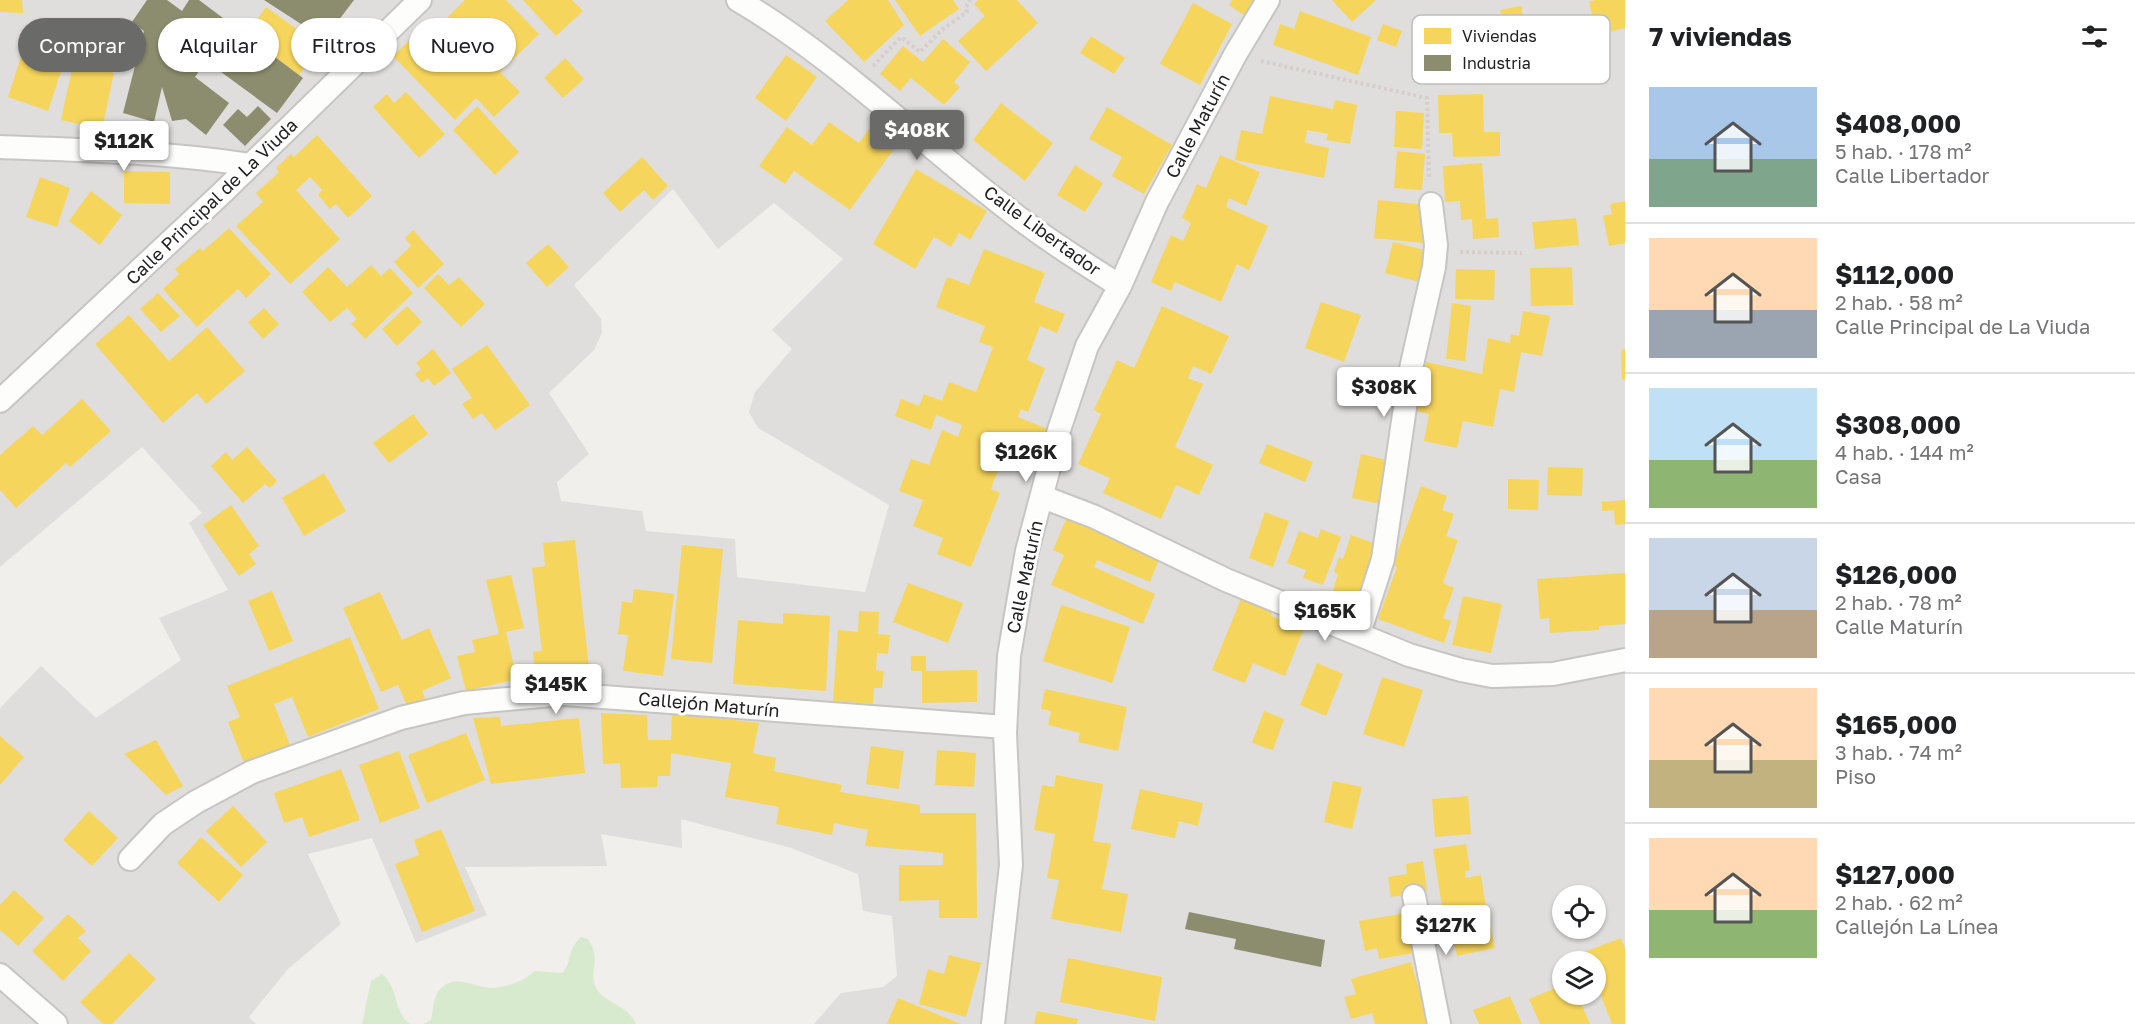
<!DOCTYPE html>
<html lang="es">
<meta charset="utf-8">
<style>
:root{--surface:#fff;--page:#f6f6f6;--text:#202124;--muted:#757577;--line:#e0e0e0;--accent:#6a6a68}
body{margin:0;font-family:"Golos Text",sans-serif;background:var(--page);color:var(--text);height:100vh;display:flex;flex-direction:column;font-size:22px;white-space:nowrap}
*{box-sizing:border-box;margin:0}
p{font-size:20px;color:var(--muted)}
.icon{flex:none;width:33px;height:33px;fill:none;stroke:currentColor;stroke-width:2;stroke-linecap:round;stroke-linejoin:round}
.map{position:relative;flex:1;overflow:hidden}
.side{display:flex;flex-direction:column;background:var(--surface);width:510px}
.side>*{flex:none}
.guide{position:absolute;left:18px;top:18px;width:570px;height:54px;display:flex;gap:12px}
.buttons{position:absolute;left:1552px;top:885px;display:grid;gap:12px}
.buttons a{display:grid;place-items:center;width:54px;height:54px;border-radius:50%;background:var(--surface);box-shadow:0 2px 4px #0004;font-size:30px}
.price{position:absolute;translate:-50% -51px;padding:0 14px;border-radius:6px;background:#fff;color:#222;font-size:20px;line-height:39px;filter:drop-shadow(0 2px 3px #0008)}
.price::after{content:'';position:absolute;left:50%;top:36px;width:18px;height:14px;margin-left:-9px;background:inherit;clip-path:polygon(0 0,100% 0,50% 100%)}
.price.active{background:var(--accent);color:#fff}
ul{padding:0;list-style:none}
li{display:flex;align-items:center;gap:18px;height:150px;padding:0 24px}
li+li{border-top:2px solid var(--line)}
li span{display:grid;place-items:center;flex:none;width:168px;height:120px;border-radius:0px;color:#555}
li>.icon{margin-inline-start:auto}
span .icon{width:72px;height:72px;fill:#fffc;stroke-width:1}
li b{font-size:26px}
h2{display:flex;justify-content:space-between;align-items:center;height:72px;padding:0 24px;font-size:26px}
.tag{padding:0 21px;border-radius:27px;background:var(--surface);box-shadow:0 2px 4px #0004;font-size:21px;line-height:54px}
.tag.active{background:var(--accent);color:#fff}
main{display:flex;flex:1;min-height:0}
.map>svg:first-child{display:block}
</style>
<main>
<div class="map">
<svg width="1625" height="1024" viewBox="0 0 1625 1024">
<rect width="100%" height="100%" fill="#f0efeb"/>
<path fill="#dfdedc" fill-rule="evenodd" d="M0,0H1625V1024H814L841,993L883,987L897,976L892,916L863,911L858,874L791,848L681,819L682,848L601,834L607,866L465,867L487,915L416,943L372,838L308,854L341,924L288,969L249,1017L256,1024H0V708L41,666L96,718L181,660L159,618L228,590L189,523L202,513L142,447L0,567ZM673,189L718,249L774,203L843,259L772,330L792,349L755,392L749,412L758,428L889,505L865,592L737,577L735,539L646,531L642,511L561,501L557,482L589,454L549,393L594,350L602,333L601,319L574,285ZM1563,896H1596V928H1563ZM1563,962H1596V994H1563Z"/>
<path fill="#d8eacd" d="M581,937L588,939C602,960 589,968 595,985C601,1003 628,1004 636,1024H423L431,1020C433,1012 433,999 438,992C452,971 476,988 491,988C506,988 524,981 535,971L562,973C573,963 565,952 581,937Z
M382,974C399,988 393,1011 410,1024H362L371,981Z"/>
<path fill="#f6d55c" d="M0,0H22L23,13L0,12Z
M465,0H506L539,34L500,72L520,92L494,117L476,98L455,120L393,56L415,35L440,61L452,49L443,40L457,27L448,17Z
M523,0H572L583,11L556,36Z
M848,0H888L904,25L864,62L825,21Z
M895,0H953L959,9L920,36Z
M978,0H1017L1038,23L986,71L958,41L985,16L974,4Z
M1232,0H1264L1251,20L1229,5Z
M1332,0H1376L1352,22Z
M1595,0H1625V28L1597,35L1589,2Z
M1193,3L1232,24L1200,85L1160,64Z
M1521,6L1525,25L1504,29L1500,10Z
M266,7L320,46L299,75L246,35Z
M1300,11L1371,37L1358,75L1273,45L1280,24L1294,29Z
M1383,24L1402,31L1396,47L1377,40Z
M46,36L70,44L48,111L8,97L24,47L40,52Z
M1091,36L1125,58L1114,74L1080,53Z
M943,39L970,62L954,82L960,87L944,105L911,78L900,91L880,74L903,46L923,62Z
M786,55L817,77L786,121L755,98Z
M565,58L584,79L563,98L544,78Z
M73,64L114,73L102,129L61,120Z
M406,92L445,134L419,158L373,107L387,94L394,103Z
M1483,94L1484,132H1500V156L1453,157L1452,133H1439L1438,95Z
M1270,96L1333,109L1335,100L1357,105L1350,144L1326,140L1328,134L1307,130L1305,143L1329,148L1324,178L1235,160L1241,130L1262,134Z
M1001,103L1053,143L1025,181L973,140Z
M477,106L519,152L495,175L453,130Z
M1107,107L1172,145L1144,194L1112,176L1122,157L1089,139Z
M1396,111L1424,113L1422,149L1394,147Z
M875,121L901,139L850,210L794,171L785,184L759,166L787,127L812,145L829,122L859,143Z
M317,135L372,196L348,218L336,204L330,209L318,195L322,190L310,177L296,190L340,239L290,284L236,226L263,202L256,193L279,172L276,168L291,154L294,157Z
M1397,151L1425,154L1422,190L1394,188Z
M1220,155L1260,172L1246,206L1229,198L1226,207L1268,226L1249,270L1237,264L1221,302L1175,282L1171,291L1151,282L1171,235L1183,241L1191,223L1182,218L1197,184L1206,188Z
M642,157L668,186L653,200L644,190L620,212L603,193Z
M1482,163L1486,219L1498,218L1499,237L1473,239L1472,219L1461,220L1460,201L1445,202L1443,166Z
M1075,165L1103,183L1085,212L1057,195Z
M916,169L987,211L970,240L959,233L951,247L934,237L915,269L873,244Z
M124,171L170,172V204L124,203Z
M40,177L70,188L57,227L26,217Z
M91,191L122,215L100,245L69,221Z
M1378,200L1427,205L1423,243L1374,238Z
M1625,201V243L1609,246L1603,216L1612,214L1610,204Z
M1576,218L1579,245L1535,249L1532,222Z
M229,228L271,274L246,298L238,289L197,327L163,289L179,274L175,269L200,248L203,251Z
M413,230L444,264L418,288L394,262L411,246L405,238Z
M1393,242L1428,251L1420,282L1385,273Z
M548,244L569,267L547,287L526,263Z
M984,249L1045,273L1034,302L1065,314L1057,333L1040,326L1027,360L1045,368L1028,412L1021,409L1018,417L1050,430L1041,454L1009,441L991,489L1000,493L971,567L937,554L943,538L913,526L923,500L899,491L911,459L929,465L942,430L958,437L962,425L936,415L931,430L895,416L901,399L919,406L924,394L942,401L949,382L976,392L993,347L979,342L985,326L936,307L947,277L969,285Z
M371,265L381,276L390,268L413,293L365,339L351,324L357,319L347,308L330,322L302,292L328,267L347,287Z
M1572,267L1573,305L1531,306L1530,268Z
M1456,269L1495,270L1494,300L1455,299Z
M438,274L449,285L459,277L485,304L461,327L424,288Z
M158,293L180,316L161,332L140,309Z
M1321,302L1361,315L1344,362L1305,348Z
M1452,303L1471,306L1465,361L1446,359Z
M407,306L422,322L397,346L382,329Z
M1162,306L1229,336L1211,374L1193,366L1188,378L1203,384L1175,447L1213,465L1199,495L1176,485L1161,519L1103,493L1110,478L1078,464L1101,414L1094,410L1117,360L1134,368Z
M264,308L279,324L263,339L248,322Z
M1523,311L1550,316L1542,356L1521,352L1514,392L1500,389L1493,427L1463,421L1457,448L1424,441L1429,414L1416,411L1426,362L1482,374L1488,338L1510,343L1511,334L1519,336Z
M129,315L169,361L207,327L245,371L206,404L197,393L163,423L95,344Z
M487,345L530,405L495,430L482,413L473,419L462,404L472,398L452,369Z
M433,349L451,373L434,386L428,378L422,383L415,374L421,369L416,363Z
M1625,349V379L1622,380L1621,350Z
M82,399L111,431L70,467L66,463L16,508L0,490V455L33,426L42,435Z
M413,414L428,434L389,463L373,443Z
M1267,444L1313,462L1305,482L1259,463Z
M247,447L277,481L270,488L265,484L243,503L211,466L226,452L232,460Z
M1361,454L1395,462L1385,505L1352,498Z
M1548,467L1583,468L1582,496L1547,495Z
M324,473L346,511L304,536L282,498Z
M1508,479L1539,480L1538,510L1508,509Z
M1421,486L1447,496L1442,510L1454,514L1446,536L1458,540L1443,583L1454,588L1443,618L1451,621L1444,643L1378,619L1397,567L1393,565Z
M1625,500V524L1615,525L1614,510L1602,511V502Z
M231,505L259,546L249,554L256,564L239,576L203,525Z
M1070,510L1163,550L1150,582L1097,560L1094,567L1155,594L1143,624L1051,585L1064,555L1053,550Z
M1265,512L1289,521L1273,567L1249,558Z
M1321,529L1341,537L1323,585L1303,578L1306,570L1287,563L1299,531L1318,538Z
M1351,535L1382,546L1363,604L1332,593L1338,574L1334,572L1339,557L1343,559Z
M575,540L590,677L537,683L533,652L542,651L532,568L545,566L543,543Z
M682,545L723,549L712,663L671,659Z
M1625,573V624L1599,626V630L1550,633L1549,618L1540,619L1537,579Z
M511,575L524,628L506,632L517,679L466,691L457,656L475,652L472,640L499,634L486,580Z
M908,583L963,603L948,643L893,622Z
M634,589L674,594L663,676L623,671L628,635L618,634L622,601L632,603Z
M272,591L293,641L269,651L248,601Z
M380,592L402,640L429,628L451,678L422,691L425,698L407,706L398,685L381,692L343,608Z
M1243,594L1275,607L1271,616L1289,623L1291,616L1306,623L1285,676L1253,663L1245,683L1212,670Z
M1463,596L1502,604L1491,653L1452,645Z
M1061,605L1130,627L1112,683L1043,661Z
M859,611L879,612L878,634L890,635L888,654L877,653L876,670L884,671L882,688H874L873,704L833,701L838,630L858,632Z
M783,613L830,616L826,691L733,684L738,620L783,624Z
M350,637L379,709L308,737L292,697L274,704L290,745L244,763L228,722L240,717L227,686Z
M911,656H926V671L977,670V702L922,703V671H911Z
M1317,663L1343,674L1326,716L1300,705Z
M1382,677L1423,690L1404,747L1363,734Z
M1045,689L1127,707L1118,751L1078,742L1080,733L1048,725L1051,711L1041,709Z
M1264,711L1284,719L1273,750L1252,743Z
M601,713L647,715L648,740H671L672,713L759,723L753,753L776,758L774,771L842,785L840,792L920,805V813H976L977,918H939V900L899,901V865H943V853L865,846L868,830L834,823L832,835L776,824L779,807L725,797L731,763L671,753L670,776H658L657,787L621,788L620,763L603,764Z
M500,717L501,726L579,718L585,773L491,784L473,718Z
M466,733L485,780L427,803L408,755Z
M0,736L24,757L0,785Z
M156,740L183,786L166,795L124,754Z
M871,746L904,751L899,789L866,784Z
M937,750L976,753L974,787L935,785Z
M399,751L420,808L380,823L359,765Z
M341,769L360,820L309,837L302,817L284,823L274,793Z
M1056,775L1103,784L1093,841L1111,844L1102,889L1128,894L1121,932L1051,919L1059,880L1047,878L1055,834L1034,830L1042,785L1054,787Z
M1333,781L1362,787L1352,829L1324,822Z
M1140,789L1203,803L1198,826L1179,821L1175,838L1131,829Z
M1468,796L1471,834L1435,837L1432,799Z
M233,806L267,842L241,867L206,831Z
M89,811L118,838L92,866L63,840Z
M441,829L475,911L422,932L395,864L419,855L414,840Z
M201,837L243,875L219,902L177,863Z
M1466,844L1470,870L1465,871L1466,878L1481,875L1486,907L1443,913L1433,849Z
M1423,861L1427,891L1391,897L1388,877L1407,874L1406,864Z
M14,890L44,918L18,946L0,930V905Z
M1412,912L1420,952L1379,959L1377,948L1365,951L1359,921Z
M68,914L86,931L78,938L91,951L63,981L32,951Z
M1490,925L1495,948L1457,956L1452,934Z
M1621,938L1625,948V1024H1612L1596,983V962H1588L1584,952Z
M129,953L156,979L112,1024H103L80,1002Z
M949,955L981,963L966,1017L919,1004L928,969L944,974Z
M1068,958L1162,977L1155,1021L1060,1002Z
M1411,962L1429,1024H1375L1372,1013L1351,1019L1344,997L1356,994L1351,979Z
M1563,985V994H1577L1590,1024H1540L1529,999Z
M1510,996L1522,1024H1479L1473,1010Z
M898,998L961,1024H887Z
M1037,1011L1078,1019L1077,1024H1034Z"/>
<path fill="#8c8c6e" d="M147,0H167L182,11L189,0H199L303,78L277,113L206,61L195,77L229,103L206,135L186,119L172,121L162,87L154,122L123,113L144,31L132,22Z
M264,0H354L335,25L326,19L315,33Z
M258,106L271,119L245,146L223,125L238,109L247,117Z
M1189,912L1325,940L1321,967L1234,949L1236,939L1185,929Z"/>
<g fill="none" stroke-linecap="round" stroke-linejoin="round">
<defs>
<path id="minor" d="M738,0C833,56 913,135 1000,203C1038,234 1079,260 1120,286
M0,147C84,150 167,152 251,165
M0,401L222,193L420,0
M1043,497L1095,517L1226,580L1409,655L1461,670L1492,676L1553,674L1625,660
M1359,634L1383,559L1410,373L1434,267L1436,245L1431,204
M130,859L163,824L196,802L252,772L401,718L464,703L563,694L1005,727
M1414,896L1439,1024
M0,975L56,1024
M993,1024L1011,865L1005,733L1009,656L1027,551L1059,430L1087,346L1120,286L1157,202L1235,55L1268,0"/>
</defs>
<use href="#minor" stroke="#c6c5c3" stroke-width="26"/>
<path stroke="#d7cecb" stroke-width="4" stroke-dasharray="3 3" stroke-linecap="butt" d="M1261,61L1427,98L1429,179
M873,66L901,37L920,52L943,29L967,12L966,7L970,0
M1460,252L1522,253"/>
<use href="#minor" stroke="#fdfdfc" stroke-width="22"/>
</g>
<g text-anchor="middle" stroke-width="6" stroke-linejoin="round" paint-order="stroke">
<g font-size="18" fill="#222" stroke="#fff">
<text transform="translate(1198 126) rotate(-62)" y="6">Calle Maturín</text>
<text transform="translate(212 202) rotate(-44)" y="6">Calle Principal de La Viuda</text>
<text transform="translate(1042 231) rotate(36)" y="6">Calle Libertador</text>
<text transform="translate(1025 577) rotate(-78)" y="6">Calle Maturín</text>
<text transform="translate(709 705) rotate(5)" y="6">Callejón Maturín</text>
</g>
</g>
<rect x="1412" y="15" width="198" height="69" rx="9" fill="#fff" stroke="#bdbdbd" stroke-width="1.5"/>
<rect x="1424" y="28" width="27" height="16" fill="#f6d55c"/>
<rect x="1424" y="55" width="27" height="16" fill="#8c8c6e"/>
<g font-size="16" fill="#222">
<text x="1462" y="42">Viviendas</text>
<text x="1462" y="69">Industria</text>
</g>
</svg>
<div class="buttons">
<a><svg class="icon" aria-label="locate" viewBox="0 0 24 24"><circle cx="12" cy="12" r="6"/><path d="M12 2v4M12 18v4M2 12h4M18 12h4"/></svg></a>
<a><svg class="icon" aria-label="layers" viewBox="0 0 24 24"><path d="M12 4l9 5-9 5-9-5zM3 14l9 5 9-5"/></svg></a>
</div>
<b class="price active" style="left:917px;top:161px">$408K</b>
<b class="price" style="left:124px;top:172px">$112K</b>
<b class="price" style="left:1384px;top:418px">$308K</b>
<b class="price" style="left:1026px;top:483px">$126K</b>
<b class="price" style="left:1325px;top:642px">$165K</b>
<b class="price" style="left:556px;top:715px">$145K</b>
<b class="price" style="left:1446px;top:956px">$127K</b>
<div class="guide">
<a class="tag active">Comprar</a>
<a class="tag">Alquilar</a>
<a class="tag">Filtros</a>
<a class="tag">Nuevo</a>
</div>
</div>
<section class="side">
<h2>7 viviendas<svg class="icon" aria-label="filters" viewBox="0 0 24 24"><path d="M4 7h16M4 17h16"/><circle cx="9" cy="7" r="2"/><circle cx="15" cy="17" r="2"/></svg></h2>
<ul>
<li><span style="background:linear-gradient(#a9c7e8 60%,#7fa58c 0)"><svg class="icon" aria-label="home" viewBox="0 0 24 24"><path d="M3 11l9-7 9 7M6 9v11h12V9"/></svg></span><div><b>$408,000</b><p>5 hab. · 178 m²</p><p>Calle Libertador</p></div></li>
<li><span style="background:linear-gradient(#ffd9b3 60%,#9aa5b1 0)"><svg class="icon" aria-label="home" viewBox="0 0 24 24"><path d="M3 11l9-7 9 7M6 9v11h12V9"/></svg></span><div><b>$112,000</b><p>2 hab. · 58 m²</p><p>Calle Principal de La Viuda</p></div></li>
<li><span style="background:linear-gradient(#bfe0f5 60%,#8fb573 0)"><svg class="icon" aria-label="home" viewBox="0 0 24 24"><path d="M3 11l9-7 9 7M6 9v11h12V9"/></svg></span><div><b>$308,000</b><p>4 hab. · 144 m²</p><p>Casa</p></div></li>
<li><span style="background:linear-gradient(#c9d6e8 60%,#b9a48a 0)"><svg class="icon" aria-label="home" viewBox="0 0 24 24"><path d="M3 11l9-7 9 7M6 9v11h12V9"/></svg></span><div><b>$126,000</b><p>2 hab. · 78 m²</p><p>Calle Maturín</p></div></li>
<li><span style="background:linear-gradient(#ffd9b3 60%,#c2b280 0)"><svg class="icon" aria-label="home" viewBox="0 0 24 24"><path d="M3 11l9-7 9 7M6 9v11h12V9"/></svg></span><div><b>$165,000</b><p>3 hab. · 74 m²</p><p>Piso</p></div></li>
<li><span style="background:linear-gradient(#ffd9b3 60%,#8fb573 0)"><svg class="icon" aria-label="home" viewBox="0 0 24 24"><path d="M3 11l9-7 9 7M6 9v11h12V9"/></svg></span><div><b>$127,000</b><p>2 hab. · 62 m²</p><p>Callejón La Línea</p></div></li>
</ul>
</section>
</main>
